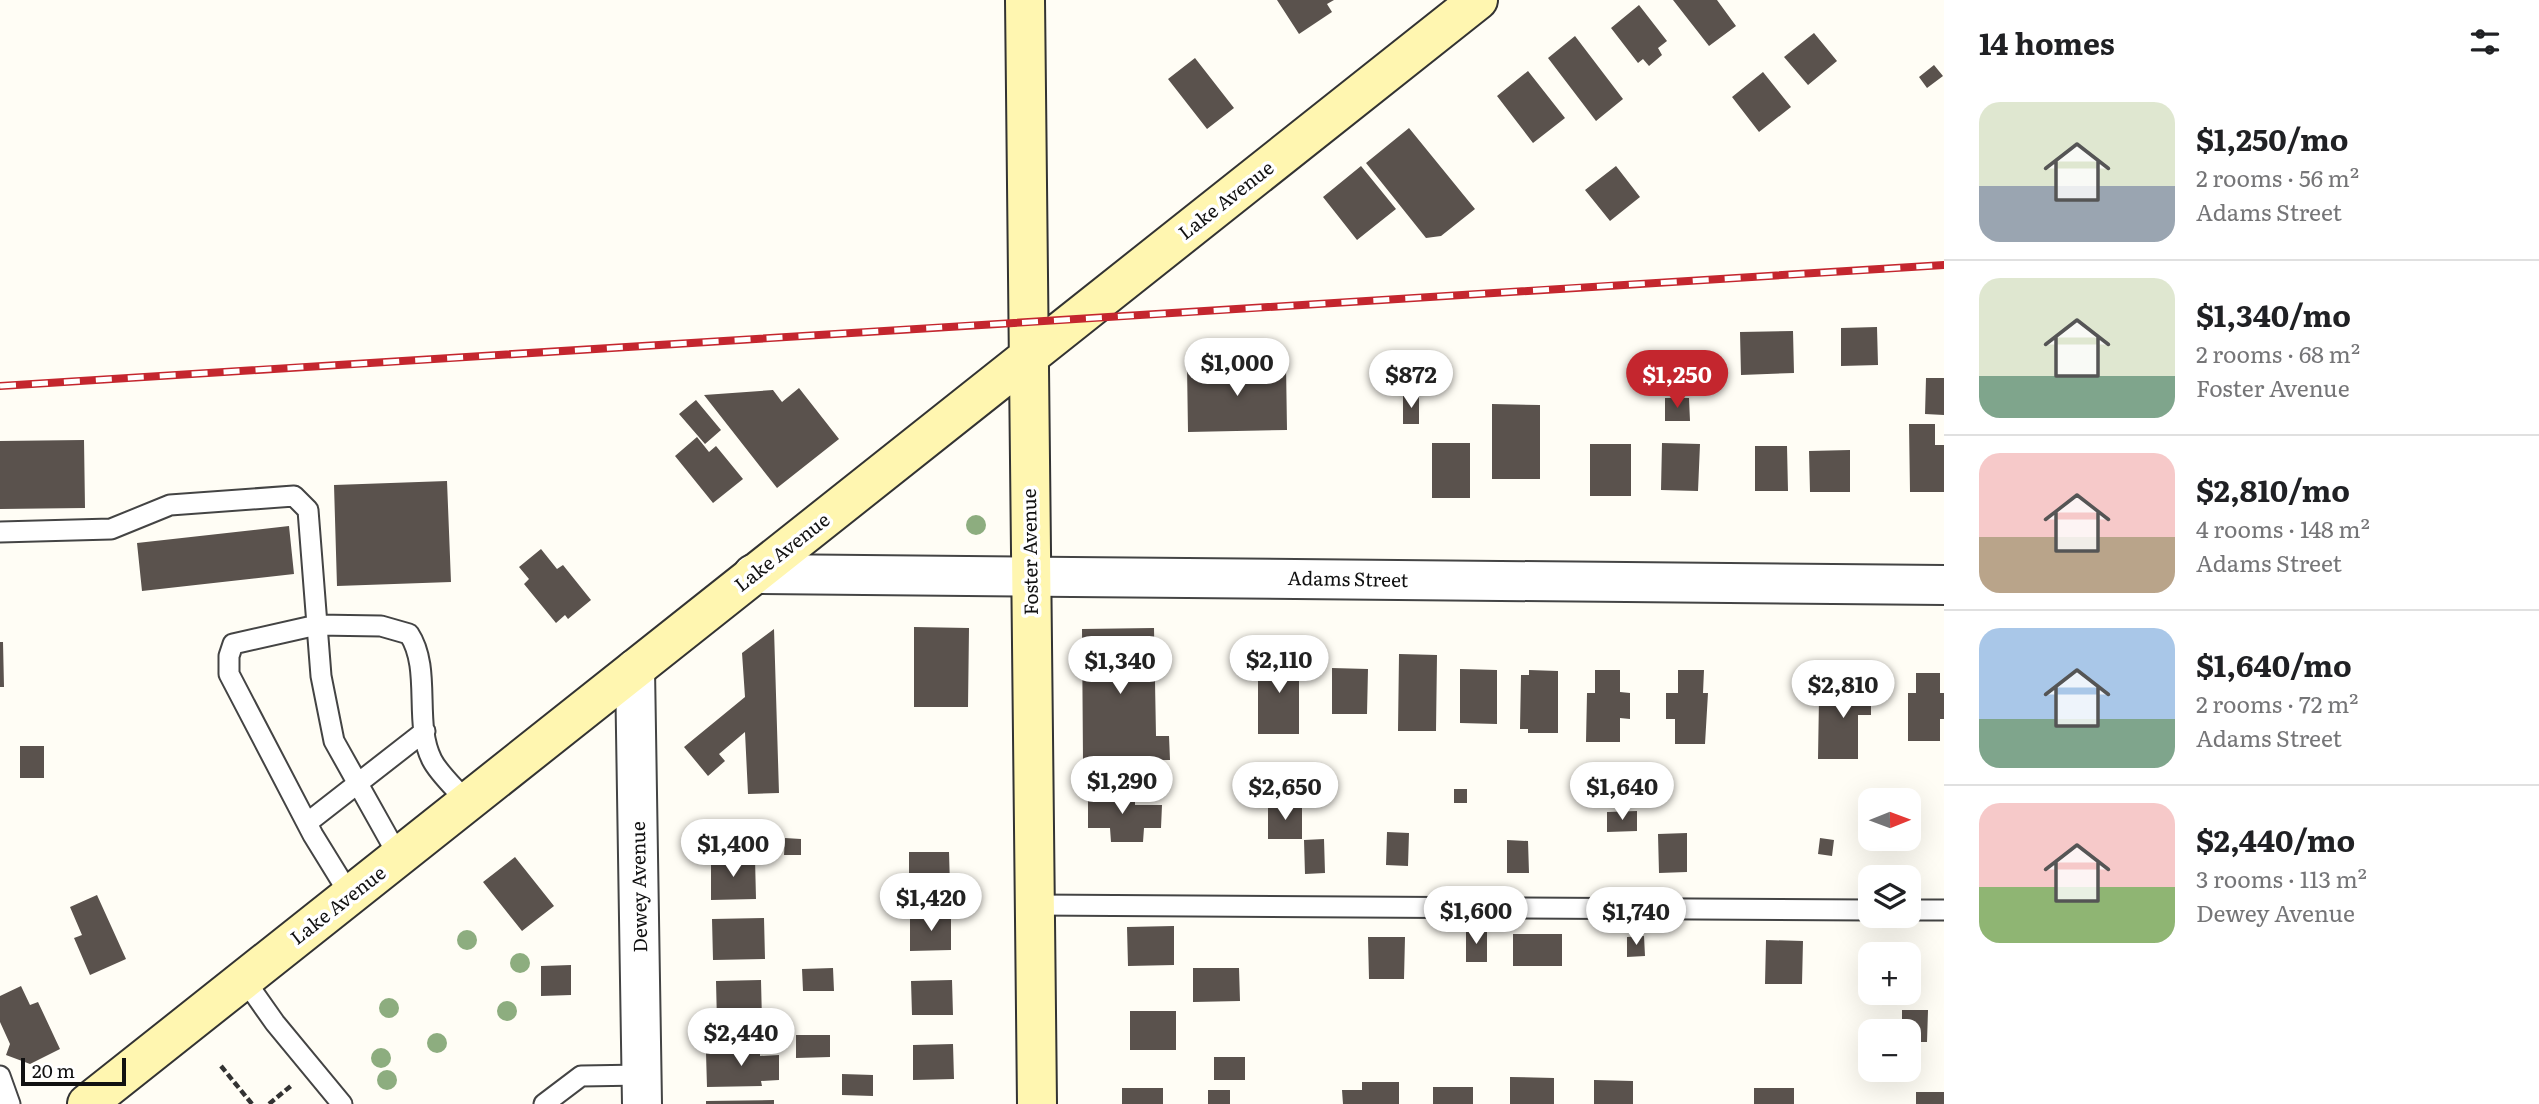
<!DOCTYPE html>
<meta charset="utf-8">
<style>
:root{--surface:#fff;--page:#f2f2f2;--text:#202124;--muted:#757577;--line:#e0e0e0;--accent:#c4262e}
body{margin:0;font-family:Literata,serif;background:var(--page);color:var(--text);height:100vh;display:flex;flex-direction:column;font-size:26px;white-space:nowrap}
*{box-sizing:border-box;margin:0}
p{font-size:23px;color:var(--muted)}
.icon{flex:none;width:38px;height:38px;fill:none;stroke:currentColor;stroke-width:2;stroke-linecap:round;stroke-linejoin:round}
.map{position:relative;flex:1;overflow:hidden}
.drawer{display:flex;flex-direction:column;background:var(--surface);width:595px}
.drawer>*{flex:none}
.needle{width:46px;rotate:89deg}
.buttons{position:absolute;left:1858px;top:788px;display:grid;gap:14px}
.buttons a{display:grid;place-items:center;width:63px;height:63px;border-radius:14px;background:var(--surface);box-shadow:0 7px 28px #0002;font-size:35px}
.scale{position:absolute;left:21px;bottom:18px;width:105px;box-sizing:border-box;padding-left:7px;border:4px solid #111;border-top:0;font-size:19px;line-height:24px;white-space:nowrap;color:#111;-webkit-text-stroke:5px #fff;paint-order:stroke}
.price{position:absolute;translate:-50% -60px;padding:0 16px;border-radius:24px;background:#fff;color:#222;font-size:23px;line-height:46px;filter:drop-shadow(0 2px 4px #0008)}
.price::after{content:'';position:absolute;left:50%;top:42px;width:21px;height:16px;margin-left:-10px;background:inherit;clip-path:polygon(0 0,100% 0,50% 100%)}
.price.current{background:var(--accent);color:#fff}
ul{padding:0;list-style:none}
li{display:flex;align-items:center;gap:21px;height:175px;padding:0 35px}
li+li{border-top:2px solid var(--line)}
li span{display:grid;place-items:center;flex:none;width:196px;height:140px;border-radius:21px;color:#555}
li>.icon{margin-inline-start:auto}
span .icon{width:84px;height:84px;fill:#fffc;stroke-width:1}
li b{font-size:30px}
h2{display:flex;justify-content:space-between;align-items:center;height:84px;padding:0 35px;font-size:30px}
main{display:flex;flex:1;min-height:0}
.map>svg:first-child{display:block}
</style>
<main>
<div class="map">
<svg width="1944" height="1104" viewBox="0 0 1944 1104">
<rect width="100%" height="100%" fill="#fffdf5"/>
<path fill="#5a524d" d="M1277,0H1334L1327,4L1332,12L1299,34Z
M1673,0H1717L1736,26L1709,46Z
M1639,5L1667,41L1658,48L1662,55L1649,66L1643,59L1638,63L1611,28Z
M1814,33L1837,61L1808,85L1784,57Z
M1575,36L1623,99L1596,121L1548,58Z
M1195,58L1234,108L1207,129L1168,79Z
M1934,65L1943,76L1927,88L1919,77Z
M1528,71L1565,118L1533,143L1497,96Z
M1763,72L1791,107L1759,132L1732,97Z
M1409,128L1475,209L1441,236L1426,238L1366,163Z
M1361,166L1396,209L1357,240L1323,197Z
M1616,166L1640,197L1610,221L1585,190Z
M1877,327L1878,365L1841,366V328Z
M1793,331L1794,373L1741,375L1740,332Z
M1286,365L1287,430L1188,432L1187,366Z
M1926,378H1944V415L1925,414Z
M799,388L839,439L777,488L704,395L773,390L782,402Z
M1403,395H1419V424H1403Z
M1665,398H1689L1690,421H1665Z
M696,400L721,430L705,444L679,414Z
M1492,404L1540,405V479H1492Z
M1909,424H1935V445H1944V492H1910Z
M697,437L709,452L716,446L743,479L713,503L675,456Z
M84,440L85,508L0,509V441Z
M1432,443H1470V498H1432Z
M1662,443L1700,444L1698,491L1661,490Z
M1590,444H1631V496H1590Z
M1755,446H1787L1788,491H1755Z
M1850,450V492H1810L1809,451Z
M447,481L451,582L337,586L334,485Z
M289,526L294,574L142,591L137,543Z
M541,549L557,569L563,565L591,600L568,619L565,615L556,623L524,584L529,579L519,567Z
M914,627L969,628L968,707H914Z
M1154,628L1156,736H1169L1170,760L1083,761L1082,629Z
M774,629L779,793L748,794L745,732L719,754L725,761L708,776L684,747L745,697L742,653Z
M0,642H3L4,687H0Z
M1399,654L1437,655L1436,731H1398Z
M1258,656H1299V734H1258Z
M1332,668L1368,669L1367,714H1332Z
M1460,669L1497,670V724L1460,723Z
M1529,670L1558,671V733H1528V729H1520L1521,675H1529Z
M1595,670H1620V692L1630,693V719L1620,718V742H1586L1587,693H1595Z
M1678,670H1704L1703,693H1708L1705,744H1675V719H1666V693H1678Z
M1916,673H1940V693H1944V719H1940V741H1908V693H1916Z
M1839,680L1871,681V715H1858V759H1818L1819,698H1838Z
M20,746H44V778H20Z
M1454,789H1467V803H1454Z
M1088,793H1135V805H1162L1161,828H1144L1143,842H1111L1110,828H1088Z
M1302,805V839H1268V806Z
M1637,811V831L1607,832V812Z
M1387,832L1409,833L1408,866L1386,865Z
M1687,833V872L1659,873L1658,834Z
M785,838L801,839V855H784Z
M1820,838L1834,840L1832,856L1818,854Z
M1324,839L1325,873L1305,874L1304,840Z
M1507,840L1528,841L1529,873H1507Z
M909,852H949L950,886L909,887Z
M515,857L554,906L522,931L483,882Z
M755,858L756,899L711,900V859Z
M97,895L126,959L90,975L74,938L82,935L70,907Z
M951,915V950L910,951V916Z
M764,918L765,959L713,960L712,919Z
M1174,926V965L1128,966L1127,927Z
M1466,930H1487V962H1466Z
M1513,934H1562V966H1513Z
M1644,936L1645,956L1627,957V937Z
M1368,937H1405L1404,979H1369Z
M1766,940L1803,941L1802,984H1765Z
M571,965V995L541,996V966Z
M833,968L834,991H803L802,969Z
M1193,968H1239L1240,1001L1193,1002Z
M761,980L762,1021L717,1022L716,981Z
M952,980L953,1015H912L911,981Z
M21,986L30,1005L38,1002L60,1049L30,1064L6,1055L10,1044L0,1022V996Z
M1902,1010H1928L1927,1042H1909V1031H1902Z
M1130,1011H1176V1050H1130Z
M796,1035H830V1057L796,1058Z
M953,1044L954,1079L913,1080V1045Z
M736,1045H760V1056L779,1055V1080L761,1081L762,1086L707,1087L706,1053H736Z
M1214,1057H1245V1080H1214Z
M842,1074L873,1075V1096L842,1095Z
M1510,1077L1554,1078V1104H1510Z
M1594,1080L1633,1081V1104H1594Z
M1362,1082H1399V1104H1343L1342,1090H1362Z
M1433,1087H1473V1104H1433Z
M1122,1088H1163V1104H1122Z
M1754,1088H1794V1104H1754Z
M1208,1090H1230V1104H1208Z
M1916,1092H1944V1104H1916Z
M774,1100V1104H706V1101Z"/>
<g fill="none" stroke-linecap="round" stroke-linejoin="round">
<defs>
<path id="lane" d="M0,532L111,529L170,505L294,496L308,510L321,676L334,741L399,857
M307,823L425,731
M350,895L313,835L229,674V656L233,644L317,625L381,626L409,634C432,669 413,723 432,760C439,774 457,790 467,802
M1035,905L1871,910
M1909,910H1944
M244,979L275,1023L342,1104
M0,1076L10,1104
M544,1104L581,1076L642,1075"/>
<path id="street" d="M753,574L1944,585
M635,669L642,1104"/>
<path id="secondary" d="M1025,0L1037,1104
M87,1104L1478,0"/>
</defs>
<use href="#lane" stroke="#444" stroke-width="23"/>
<use href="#street" stroke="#444" stroke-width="42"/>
<use href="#secondary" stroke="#333" stroke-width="42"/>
<path stroke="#333" stroke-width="4.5" stroke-dasharray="7 3.5" stroke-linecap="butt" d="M221,1066L252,1104
M269,1104L292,1085"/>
<use href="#lane" stroke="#fff" stroke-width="19"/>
<use href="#street" stroke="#fff" stroke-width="38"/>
<use href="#secondary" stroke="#fff6b0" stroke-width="38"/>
<defs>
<path id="rail" d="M0,386L1944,265"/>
</defs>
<use href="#rail" stroke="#c4262e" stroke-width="8"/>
<use href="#rail" stroke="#fff" stroke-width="5" stroke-dasharray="16" stroke-linecap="butt"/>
</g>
<g fill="#8dad7f">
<circle cx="976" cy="525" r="10"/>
<circle cx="467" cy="940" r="10"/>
<circle cx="520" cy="963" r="10"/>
<circle cx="389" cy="1008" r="10"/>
<circle cx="507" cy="1011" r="10"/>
<circle cx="437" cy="1043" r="10"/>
<circle cx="381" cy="1058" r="10"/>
<circle cx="387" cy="1080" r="10"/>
</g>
<g text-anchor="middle" stroke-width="7" stroke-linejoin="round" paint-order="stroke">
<g font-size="19" fill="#111" stroke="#fff">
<text transform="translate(1226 200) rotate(-38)" y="7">Lake Avenue</text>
<text transform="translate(782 552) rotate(-38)" y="7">Lake Avenue</text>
<text transform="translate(1030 552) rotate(-91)" y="7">Foster Avenue</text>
<text transform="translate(1348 579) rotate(1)" y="7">Adams Street</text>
<text transform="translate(639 887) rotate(-91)" y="7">Dewey Avenue</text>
<text transform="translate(338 905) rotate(-38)" y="7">Lake Avenue</text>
</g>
</g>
</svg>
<div class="buttons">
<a><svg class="needle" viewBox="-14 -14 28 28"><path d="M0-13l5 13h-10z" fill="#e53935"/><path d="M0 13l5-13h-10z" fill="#757577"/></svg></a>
<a><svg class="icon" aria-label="layers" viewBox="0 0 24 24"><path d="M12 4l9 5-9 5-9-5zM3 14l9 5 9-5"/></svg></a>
<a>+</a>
<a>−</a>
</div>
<div class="scale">20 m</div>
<b class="price" style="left:1237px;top:398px">$1,000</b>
<b class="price" style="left:1411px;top:410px">$872</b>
<b class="price current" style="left:1677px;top:410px">$1,250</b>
<b class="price" style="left:1279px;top:695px">$2,110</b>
<b class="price" style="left:1120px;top:696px">$1,340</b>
<b class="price" style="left:1843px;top:720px">$2,810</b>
<b class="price" style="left:1122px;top:816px">$1,290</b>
<b class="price" style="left:1285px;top:822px">$2,650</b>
<b class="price" style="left:1622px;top:822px">$1,640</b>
<b class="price" style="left:733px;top:879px">$1,400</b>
<b class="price" style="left:931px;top:933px">$1,420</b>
<b class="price" style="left:1476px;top:946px">$1,600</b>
<b class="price" style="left:1636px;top:947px">$1,740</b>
<b class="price" style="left:741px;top:1068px">$2,440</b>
</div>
<section class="drawer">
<h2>14 homes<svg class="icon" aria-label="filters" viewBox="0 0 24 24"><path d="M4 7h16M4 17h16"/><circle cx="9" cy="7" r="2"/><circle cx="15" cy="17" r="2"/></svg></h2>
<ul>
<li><span style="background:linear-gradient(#dfe7d0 60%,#9aa5b1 0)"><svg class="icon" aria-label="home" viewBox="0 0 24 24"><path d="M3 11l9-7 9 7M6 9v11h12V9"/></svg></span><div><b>$1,250/mo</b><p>2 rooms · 56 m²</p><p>Adams Street</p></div></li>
<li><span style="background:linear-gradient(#dfe7d0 70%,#7fa58c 0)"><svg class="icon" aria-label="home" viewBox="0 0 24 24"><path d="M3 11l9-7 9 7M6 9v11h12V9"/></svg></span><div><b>$1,340/mo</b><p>2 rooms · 68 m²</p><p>Foster Avenue</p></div></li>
<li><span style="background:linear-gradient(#f6c9c9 60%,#b9a48a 0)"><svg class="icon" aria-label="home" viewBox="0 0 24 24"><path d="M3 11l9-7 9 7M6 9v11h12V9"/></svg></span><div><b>$2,810/mo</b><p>4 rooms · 148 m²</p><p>Adams Street</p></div></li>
<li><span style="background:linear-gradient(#a9c7e8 65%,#7fa58c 0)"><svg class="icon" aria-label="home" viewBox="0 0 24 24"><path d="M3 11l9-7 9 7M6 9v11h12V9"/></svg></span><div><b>$1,640/mo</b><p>2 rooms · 72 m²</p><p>Adams Street</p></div></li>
<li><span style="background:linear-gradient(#f6c9c9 60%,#8fb573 0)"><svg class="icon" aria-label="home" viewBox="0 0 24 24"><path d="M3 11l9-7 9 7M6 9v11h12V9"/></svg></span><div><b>$2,440/mo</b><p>3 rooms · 113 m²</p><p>Dewey Avenue</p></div></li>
</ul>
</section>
</main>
